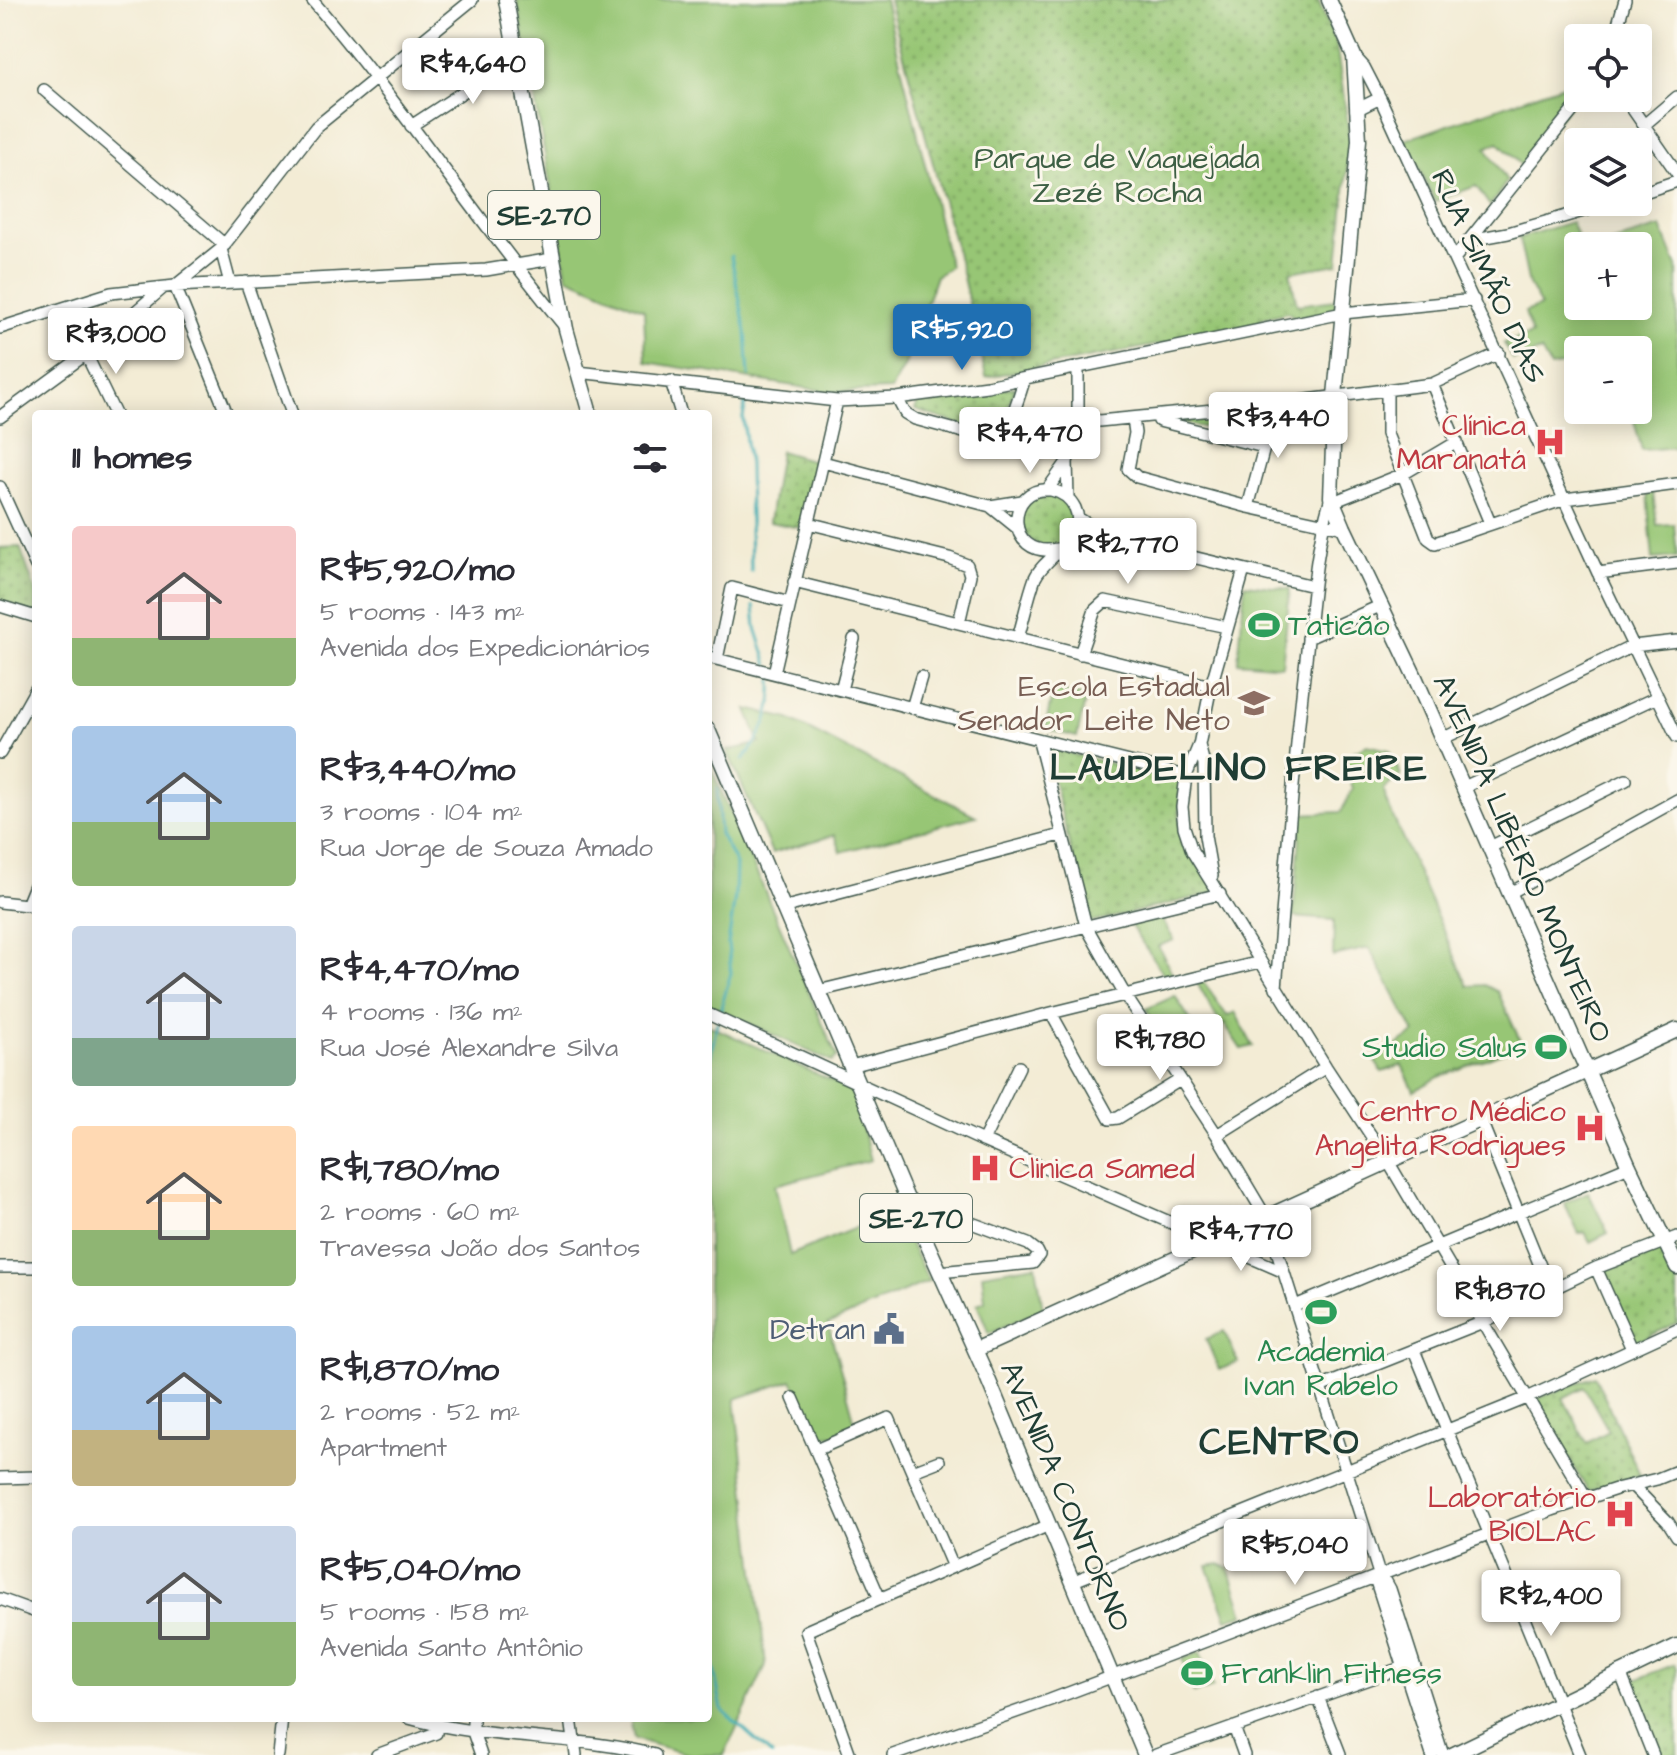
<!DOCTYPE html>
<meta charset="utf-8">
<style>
:root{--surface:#fff;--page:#f7f7f7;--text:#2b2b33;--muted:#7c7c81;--accent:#1f6fb2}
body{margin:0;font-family:"Architects Daughter",sans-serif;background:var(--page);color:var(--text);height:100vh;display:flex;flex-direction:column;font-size:30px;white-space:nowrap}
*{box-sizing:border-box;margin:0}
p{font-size:26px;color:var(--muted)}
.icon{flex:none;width:44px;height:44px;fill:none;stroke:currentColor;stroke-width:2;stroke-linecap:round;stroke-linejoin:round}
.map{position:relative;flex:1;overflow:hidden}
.details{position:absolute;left:32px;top:410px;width:680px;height:1312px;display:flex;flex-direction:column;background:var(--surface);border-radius:8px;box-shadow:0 4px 20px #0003}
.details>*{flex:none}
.controls{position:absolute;left:1564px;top:24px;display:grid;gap:16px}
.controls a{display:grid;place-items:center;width:88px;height:88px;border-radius:8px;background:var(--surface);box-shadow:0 4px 20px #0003;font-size:40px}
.price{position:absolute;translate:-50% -68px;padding:0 18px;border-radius:8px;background:#fff;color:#222;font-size:26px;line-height:52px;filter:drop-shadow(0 2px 4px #0008)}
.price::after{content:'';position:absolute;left:50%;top:48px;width:24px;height:18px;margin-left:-12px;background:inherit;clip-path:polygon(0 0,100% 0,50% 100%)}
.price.selected{background:var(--accent);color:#fff}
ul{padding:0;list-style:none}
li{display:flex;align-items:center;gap:24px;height:200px;padding:0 40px}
li span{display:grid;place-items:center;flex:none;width:224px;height:160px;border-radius:8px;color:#555}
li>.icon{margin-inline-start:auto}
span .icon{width:96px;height:96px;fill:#fffc;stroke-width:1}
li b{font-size:34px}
h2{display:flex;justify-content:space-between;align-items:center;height:96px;padding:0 40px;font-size:34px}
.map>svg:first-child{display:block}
</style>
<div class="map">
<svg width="1677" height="1755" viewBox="0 0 1677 1755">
<defs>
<pattern id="park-dots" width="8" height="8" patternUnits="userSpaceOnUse" patternTransform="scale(2)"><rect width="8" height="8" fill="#97c675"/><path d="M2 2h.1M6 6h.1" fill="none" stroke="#7ba261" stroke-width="1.8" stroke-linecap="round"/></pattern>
</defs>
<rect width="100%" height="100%" fill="#fbf7ec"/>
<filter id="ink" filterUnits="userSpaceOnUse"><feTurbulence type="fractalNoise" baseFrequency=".0125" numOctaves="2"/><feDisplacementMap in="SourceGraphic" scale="16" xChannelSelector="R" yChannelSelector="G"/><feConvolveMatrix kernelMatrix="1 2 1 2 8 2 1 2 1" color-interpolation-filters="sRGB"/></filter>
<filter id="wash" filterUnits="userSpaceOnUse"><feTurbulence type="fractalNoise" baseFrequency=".006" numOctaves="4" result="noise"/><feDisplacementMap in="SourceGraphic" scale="32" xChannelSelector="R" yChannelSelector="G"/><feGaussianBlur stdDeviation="1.8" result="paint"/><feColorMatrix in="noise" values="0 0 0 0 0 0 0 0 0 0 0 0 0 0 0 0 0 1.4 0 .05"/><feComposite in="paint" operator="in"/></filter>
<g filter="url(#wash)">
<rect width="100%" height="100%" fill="#f3ecd5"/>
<path fill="#97c675" stroke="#5b8254" stroke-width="2" d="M517,0H885L950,267L936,276L905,365L891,390L831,392L646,362L644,310L567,277Z
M1578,80V94L1522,166L1498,142L1486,148L1507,181L1490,206L1476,186L1435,201L1405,140Z
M1571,222L1581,246H1578V306H1638V246H1598L1661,227L1677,267V447L1642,450L1631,410H1638V350H1578V369L1572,371L1568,364L1550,367L1541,351L1513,360L1504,343L1532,334L1525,312L1541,306L1529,285L1519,238Z
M1653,493L1657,525L1674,524L1677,557L1653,559L1647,494Z
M1245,584L1290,589L1282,666L1238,662Z
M1053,690L1086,697L1077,737L1045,729Z
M747,709L789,719L976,816L841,852L835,835L772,853L727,751L760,743Z
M1367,745L1389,750L1401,775L1384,789L1386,801L1468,986L1485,985L1498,992L1522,1045L1439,1077L1414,1091L1402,1065L1382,1072L1374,1060L1415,1033L1369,948L1333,956L1334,920L1293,917L1302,814L1341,812L1353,789L1343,757Z
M708,761L837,1057L832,1062L708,1004Z
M1159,915L1174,940L1158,946L1172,973L1165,976L1129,923Z
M1203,981L1227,1016L1235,1012L1253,1046L1241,1049L1224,1024L1221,1025L1197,983Z
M1175,996L1198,1032L1172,1050L1146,1009Z
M708,1025L852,1090L871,1160L775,1185L790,1255L894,1212L929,1281L828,1324L856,1426L843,1434L822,1436L792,1380L735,1399L766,1665L724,1755H691L634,1739L630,1718H708Z
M1588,1192L1608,1233L1590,1242L1585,1232L1579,1234L1564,1203Z
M1036,1265L1043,1309L989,1333L977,1304L985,1301L982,1274Z
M1224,1331L1238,1362L1219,1370L1206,1339Z
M1220,1564L1229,1568L1244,1614L1227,1619L1207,1566Z
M1200,1652L1213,1687L1194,1693L1182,1659Z"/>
<path fill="url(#park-dots)" stroke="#5b8254" stroke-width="2" fill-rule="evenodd" d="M889,0H1318L1336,44L1350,139L1338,264L1290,272L1297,305L1335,300L1337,312L1294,317L1288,312L1262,318L1258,326L986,377L960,264Z
M1015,387L1000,429L992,435L915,410L919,400Z
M1268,410L1259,440L1172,420Z
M780,451L817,462L801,528L769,522Z
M1021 520a26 26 0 1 1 52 0a26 26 0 1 1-52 0Z
M20,547L36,593V614L0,602V548Z
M1045,747L1183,782C1172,836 1187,850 1218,892L1089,923Z
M1663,1249L1677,1279V1323L1634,1344L1602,1272Z
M1595,1376L1640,1475L1588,1491L1534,1400ZM1584,1387L1609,1431L1587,1443L1563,1398Z
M1675,1664L1677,1670V1755H1662L1633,1681Z"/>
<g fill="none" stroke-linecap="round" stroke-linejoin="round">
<path stroke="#3aacb4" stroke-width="3" d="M731,256L746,332L749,376
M746,398L743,418L749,465L751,571
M754,606L756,628L768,665
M743,760C763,735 774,713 772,680
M717,789L720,834L736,864L735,897L728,944L731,973L719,1015
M708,1069L717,1023
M708,1641L722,1710L772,1755"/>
</g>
</g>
<g filter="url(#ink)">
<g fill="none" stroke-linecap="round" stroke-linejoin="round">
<defs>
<path id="minor" d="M312,0C402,105 478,221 566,328
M1614,38L1625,0
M1354,56L1364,67L1380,98L1598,573L1677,737
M44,90L225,245
M1625,98L1677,173
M1356,110L1380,98
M1644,125L1677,97
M411,126L515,58
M1638,194L1677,181
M1470,240L1508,233L1614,202
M221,249L230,283
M1454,259L1583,98
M246,282L292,414
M0,328L111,293L175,286L486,270L552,259
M86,354L115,414
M578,372L837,401L897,398L987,386L1343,313L1474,300
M671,381L681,414
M1432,384L1490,523
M1387,391V434L1428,538L1435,543L1565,499L1677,484
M897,398L905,413L915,419L993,440C1013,425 1017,401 1025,378
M227,414L175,286L221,249L316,127L472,0
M0,417L86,354L163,288
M1133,419L1135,433L1128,469L1137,477L1248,507L1344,528
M1159,421L1264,447
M1078,423L1276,404L1432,384L1499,353
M823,462L990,506L1016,527
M1067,462L1068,498
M0,487L36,566
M1047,490L1067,462L1078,423V367
M1333,502L1403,474L1457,442
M990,506L1022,501
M1248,507L1276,404
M1078,518L1108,537
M808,523L949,558L967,565L970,575L959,623
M1073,537L1122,540L1313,586
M1244,570L1211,686L1199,745L1186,776L1182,807L1184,827L1192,851L1326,1067L1389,1163L1587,1499
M1598,573L1677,563
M794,582L1211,686
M0,606L36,617
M1018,638C1024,618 1028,597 1035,578C1046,554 1089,539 1075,508C1070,498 1061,492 1051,490C1005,484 1004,560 1057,549
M1308,638L1382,605
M1080,654L1095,610L1105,601L1227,627
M708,657L1186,776
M717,659L732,588L790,603
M774,673L837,401
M841,690L854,639
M912,708L921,677
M1442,739L1633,646L1677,641
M1039,742L1086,926L1125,995L1217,1135L1267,1219L1379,1574L1376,1581L1432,1755
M1199,745L1204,764L1205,836L1212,876
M0,753L36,689
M1464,787L1657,697
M1490,847L1626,780
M1510,893L1677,800
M0,902L36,906
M27,905L36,883
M782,908L1061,835
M1276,988C1285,878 1293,769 1306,659C1312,605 1315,549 1331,497
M818,991L1220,894
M1051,1013L1110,1119L1118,1118L1180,1080
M708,1014L983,1141L1282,1271
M851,1066L1051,1013L1260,962
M1481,1121L1550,1290
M1217,1135L1326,1067
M983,1141L1019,1067
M907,1199L1028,1244L1037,1251L1039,1255L1033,1263L939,1272
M0,1267H36
M1596,1268L1632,1349
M1295,1306L1629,1166
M1414,1350L1580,1755
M1320,1387L1483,1322L1596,1268L1677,1237
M793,1398L880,1599
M816,1450L889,1418L953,1567
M913,1471L939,1461
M0,1478L36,1477
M1632,1485L1668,1522L1677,1536
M1379,1574L1384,1578L1390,1589L1443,1755
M1074,1581L1527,1398L1677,1329
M0,1599L36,1612
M1620,1672L1653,1755
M1318,1697L1340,1754
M409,1718C489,1741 574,1734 655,1755
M473,1718V1732L481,1755
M571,1718L576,1755
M1234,1727L1244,1755
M278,1755L282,1718
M377,1755L436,1733V1726
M850,1755L806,1631L1049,1525
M893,1755L1050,1700L1552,1510L1616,1489L1657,1479L1677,1471
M1156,1755L1412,1664"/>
<path id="major" d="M506,0L566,329L590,414
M1329,0L1354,56L1359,140L1335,396L1331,497L1344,528L1415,677L1629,1166L1677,1267
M708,730L907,1199L985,1372L1145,1755
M975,1350L1677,1030
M1452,1755L1677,1646"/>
</defs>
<use href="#minor" stroke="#3f574c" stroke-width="14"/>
<use href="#major" stroke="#3f574c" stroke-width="17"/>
<use href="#minor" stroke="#fff" stroke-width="11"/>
<use href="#major" stroke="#fff" stroke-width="14"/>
</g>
</g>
<defs>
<symbol id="hospital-bare" viewBox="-9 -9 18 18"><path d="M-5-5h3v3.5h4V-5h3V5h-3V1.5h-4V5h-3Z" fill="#e0444e" stroke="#fbf7ec" stroke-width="2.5" paint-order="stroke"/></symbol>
<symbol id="stadium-bare" viewBox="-9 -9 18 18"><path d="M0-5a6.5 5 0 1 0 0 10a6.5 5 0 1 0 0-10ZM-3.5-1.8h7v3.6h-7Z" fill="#2e9e5b" stroke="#fbf7ec" stroke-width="2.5" paint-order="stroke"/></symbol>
<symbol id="school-bare" viewBox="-9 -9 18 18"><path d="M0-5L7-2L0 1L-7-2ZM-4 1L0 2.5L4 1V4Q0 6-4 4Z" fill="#8d6e63" stroke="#fbf7ec" stroke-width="2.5" paint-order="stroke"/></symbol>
<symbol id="civic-bare" viewBox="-9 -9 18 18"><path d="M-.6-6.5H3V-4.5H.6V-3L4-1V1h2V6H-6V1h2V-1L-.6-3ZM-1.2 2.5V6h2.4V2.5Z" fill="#5c6f8a" stroke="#fbf7ec" stroke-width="2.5" paint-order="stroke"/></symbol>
</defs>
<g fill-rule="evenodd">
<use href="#hospital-bare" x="1528" y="420" width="44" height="44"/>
<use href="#stadium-bare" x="1242" y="603" width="44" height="44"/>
<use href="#school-bare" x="1232" y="681" width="44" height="44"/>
<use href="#stadium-bare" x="1529" y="1025" width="44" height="44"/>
<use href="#hospital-bare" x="1568" y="1106" width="44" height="44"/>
<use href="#hospital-bare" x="963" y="1146" width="44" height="44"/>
<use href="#stadium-bare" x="1299" y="1290" width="44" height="44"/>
<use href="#civic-bare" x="867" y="1307" width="44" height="44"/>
<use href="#hospital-bare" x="1598" y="1492" width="44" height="44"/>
<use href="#stadium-bare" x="1175" y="1651" width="44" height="44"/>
</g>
<g text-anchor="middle" stroke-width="6" stroke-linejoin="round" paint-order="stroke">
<g fill="#fbf7ec" stroke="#61756b" stroke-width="2">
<rect x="488" y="191" width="112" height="48" rx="6"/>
<rect x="860" y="1194" width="112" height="48" rx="6"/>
</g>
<g font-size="28" font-weight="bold" fill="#1f3d34">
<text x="544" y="225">SE-270</text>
<text x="916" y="1228">SE-270</text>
</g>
<g font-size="30" fill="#3d5f44" stroke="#fbf7ec">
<text x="1117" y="168">Parque de Vaquejada<tspan x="1117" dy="34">Zezé Rocha</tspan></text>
</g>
<g font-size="30" fill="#1f3d34" stroke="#fbf7ec">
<text transform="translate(1489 276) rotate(65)" y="10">RUA SIMÃO DIAS</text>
<text transform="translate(1523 858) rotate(66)" y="10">AVENIDA LIBÉRIO MONTEIRO</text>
<text transform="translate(1066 1496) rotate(67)" y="10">AVENIDA CONTORNO</text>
</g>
<g font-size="30" fill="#be3a42" stroke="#fbf7ec" text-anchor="end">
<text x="1526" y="435">Clínica<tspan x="1526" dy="34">Maranatá</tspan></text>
<text x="1566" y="1121">Centro Médico<tspan x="1566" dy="34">Angelita Rodrigues</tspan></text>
<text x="1009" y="1178" text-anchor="start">Clinica Samed</text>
<text x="1596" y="1507">Laboratório<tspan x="1596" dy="34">BIOLAC</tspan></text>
</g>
<g font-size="30" fill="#27864d" stroke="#fbf7ec" text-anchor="start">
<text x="1288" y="635">Taticão</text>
<text x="1527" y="1057" text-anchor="end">Studio Salus</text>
<text x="1321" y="1361" text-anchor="middle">Academia<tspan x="1321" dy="34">Ivan Rabelo</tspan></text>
<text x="1221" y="1683">Franklin Fitness</text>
</g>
<g font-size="30" fill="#785e54" stroke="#fbf7ec" text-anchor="end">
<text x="1230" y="696">Escola Estadual<tspan x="1230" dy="34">Senador Leite Neto</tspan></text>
</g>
<g font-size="30" fill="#4e5e75" stroke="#fbf7ec" text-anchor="end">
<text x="865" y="1339">Detran</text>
</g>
<g font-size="38" font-weight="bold" letter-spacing="2" fill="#1f3d34" stroke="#fbf7ec">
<text x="1239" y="780">LAUDELINO FREIRE</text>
<text x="1280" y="1454">CENTRO</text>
</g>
</g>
</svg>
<div class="controls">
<a><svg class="icon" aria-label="locate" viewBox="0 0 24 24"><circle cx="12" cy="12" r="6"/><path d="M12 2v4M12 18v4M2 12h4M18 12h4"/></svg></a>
<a><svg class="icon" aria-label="layers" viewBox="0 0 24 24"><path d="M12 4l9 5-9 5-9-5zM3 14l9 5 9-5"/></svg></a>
<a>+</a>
<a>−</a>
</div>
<b class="price" style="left:473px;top:106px">R$4,640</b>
<b class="price selected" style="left:962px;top:372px">R$5,920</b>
<b class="price" style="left:116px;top:376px">R$3,000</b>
<b class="price" style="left:1278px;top:460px">R$3,440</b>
<b class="price" style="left:1030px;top:475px">R$4,470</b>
<b class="price" style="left:1128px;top:586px">R$2,770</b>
<b class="price" style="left:1160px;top:1082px">R$1,780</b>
<b class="price" style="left:1241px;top:1273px">R$4,770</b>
<b class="price" style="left:1500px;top:1333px">R$1,870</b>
<b class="price" style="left:1295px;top:1587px">R$5,040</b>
<b class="price" style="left:1551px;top:1638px">R$2,400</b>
<section class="details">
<h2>11 homes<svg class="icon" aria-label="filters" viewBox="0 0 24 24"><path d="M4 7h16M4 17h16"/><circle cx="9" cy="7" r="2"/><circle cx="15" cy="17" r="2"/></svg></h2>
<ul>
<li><span style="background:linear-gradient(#f6c9c9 70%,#8fb573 0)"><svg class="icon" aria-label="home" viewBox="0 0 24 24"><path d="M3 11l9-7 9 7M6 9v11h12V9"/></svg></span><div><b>R$5,920/mo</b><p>5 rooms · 143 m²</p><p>Avenida dos Expedicionários</p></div></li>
<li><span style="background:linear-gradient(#a9c7e8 60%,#8fb573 0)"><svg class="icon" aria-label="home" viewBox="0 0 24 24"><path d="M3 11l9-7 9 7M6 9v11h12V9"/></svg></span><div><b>R$3,440/mo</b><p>3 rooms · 104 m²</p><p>Rua Jorge de Souza Amado</p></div></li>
<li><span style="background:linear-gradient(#c9d6e8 70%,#7fa58c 0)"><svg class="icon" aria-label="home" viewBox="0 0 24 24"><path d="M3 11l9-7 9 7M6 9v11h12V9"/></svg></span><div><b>R$4,470/mo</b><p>4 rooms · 136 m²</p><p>Rua José Alexandre Silva</p></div></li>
<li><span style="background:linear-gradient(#ffd9b3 65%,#8fb573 0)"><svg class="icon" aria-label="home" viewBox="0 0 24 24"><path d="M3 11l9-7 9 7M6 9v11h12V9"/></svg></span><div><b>R$1,780/mo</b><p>2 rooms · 60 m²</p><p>Travessa João dos Santos</p></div></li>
<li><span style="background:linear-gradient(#a9c7e8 65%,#c2b280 0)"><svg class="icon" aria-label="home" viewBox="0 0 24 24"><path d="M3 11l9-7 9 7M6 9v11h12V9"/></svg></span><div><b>R$1,870/mo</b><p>2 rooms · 52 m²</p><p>Apartment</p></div></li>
<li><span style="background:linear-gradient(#c9d6e8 60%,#8fb573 0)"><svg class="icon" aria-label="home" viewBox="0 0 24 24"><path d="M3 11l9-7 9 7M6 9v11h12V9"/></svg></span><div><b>R$5,040/mo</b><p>5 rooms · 158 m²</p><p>Avenida Santo Antônio</p></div></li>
</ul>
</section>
</div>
